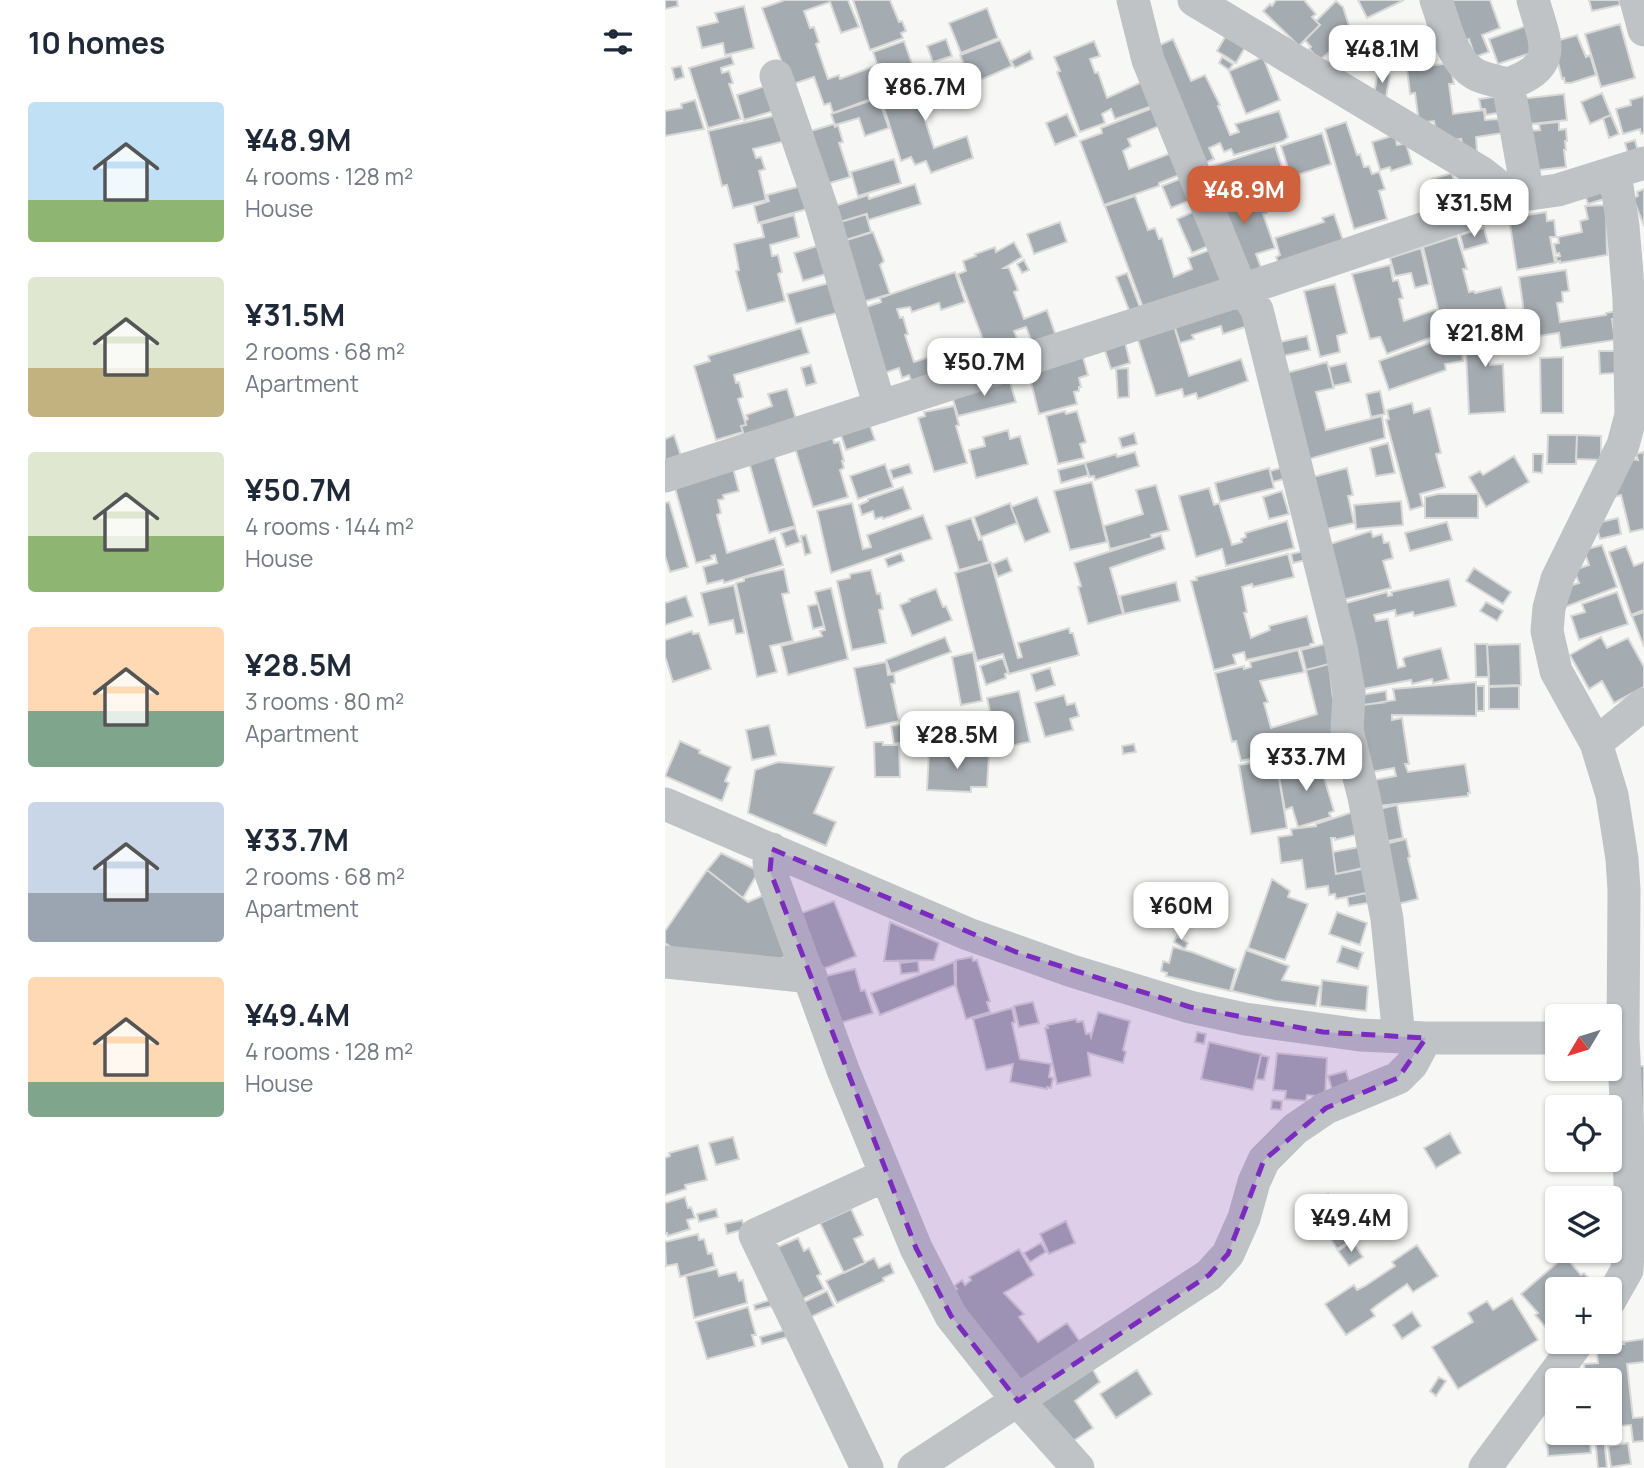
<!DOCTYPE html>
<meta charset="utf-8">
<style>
:root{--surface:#fff;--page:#f6f6f7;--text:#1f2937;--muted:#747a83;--accent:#cf613d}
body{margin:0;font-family:Manrope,sans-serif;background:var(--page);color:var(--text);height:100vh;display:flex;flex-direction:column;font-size:26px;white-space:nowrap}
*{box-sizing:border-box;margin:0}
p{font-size:23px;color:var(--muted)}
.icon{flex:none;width:38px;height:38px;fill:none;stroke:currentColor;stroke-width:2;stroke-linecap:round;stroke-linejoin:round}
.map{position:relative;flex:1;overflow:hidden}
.drawer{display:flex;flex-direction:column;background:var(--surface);width:665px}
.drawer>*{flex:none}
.needle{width:46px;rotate:232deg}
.buttons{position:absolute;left:880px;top:1004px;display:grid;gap:14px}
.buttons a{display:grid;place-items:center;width:77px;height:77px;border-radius:7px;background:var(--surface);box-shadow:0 2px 5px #0004;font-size:35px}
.price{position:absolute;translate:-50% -60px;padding:0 16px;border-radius:14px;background:#fff;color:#222;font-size:23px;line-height:46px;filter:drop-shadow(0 2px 4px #0008)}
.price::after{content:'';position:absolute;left:50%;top:42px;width:21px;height:16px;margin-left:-10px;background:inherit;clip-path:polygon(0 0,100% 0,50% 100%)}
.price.current{background:var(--accent);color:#fff}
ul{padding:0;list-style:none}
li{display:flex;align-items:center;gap:21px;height:175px;padding:0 28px}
li span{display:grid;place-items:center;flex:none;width:196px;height:140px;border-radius:7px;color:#555}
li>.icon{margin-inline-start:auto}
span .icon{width:84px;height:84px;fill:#fffc;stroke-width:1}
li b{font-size:30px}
h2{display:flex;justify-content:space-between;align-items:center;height:84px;padding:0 28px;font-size:30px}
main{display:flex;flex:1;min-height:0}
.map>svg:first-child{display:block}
</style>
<main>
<section class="drawer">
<h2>10 homes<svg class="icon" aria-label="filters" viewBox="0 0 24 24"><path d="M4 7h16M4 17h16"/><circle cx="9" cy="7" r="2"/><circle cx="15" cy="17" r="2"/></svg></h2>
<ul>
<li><span style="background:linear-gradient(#bfe0f5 70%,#8fb573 0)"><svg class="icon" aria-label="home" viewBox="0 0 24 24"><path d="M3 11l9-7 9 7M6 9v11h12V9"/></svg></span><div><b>¥48.9M</b><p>4 rooms · 128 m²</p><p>House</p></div></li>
<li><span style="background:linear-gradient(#dfe7d0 65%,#c2b280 0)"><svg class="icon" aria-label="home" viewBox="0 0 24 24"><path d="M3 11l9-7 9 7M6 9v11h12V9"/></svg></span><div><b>¥31.5M</b><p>2 rooms · 68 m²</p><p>Apartment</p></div></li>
<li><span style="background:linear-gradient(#dfe7d0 60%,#8fb573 0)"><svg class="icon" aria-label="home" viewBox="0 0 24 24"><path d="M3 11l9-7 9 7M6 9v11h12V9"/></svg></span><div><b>¥50.7M</b><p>4 rooms · 144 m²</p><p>House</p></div></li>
<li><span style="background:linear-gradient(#ffd9b3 60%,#7fa58c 0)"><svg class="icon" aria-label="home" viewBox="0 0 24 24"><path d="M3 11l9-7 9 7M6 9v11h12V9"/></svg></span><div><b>¥28.5M</b><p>3 rooms · 80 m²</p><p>Apartment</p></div></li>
<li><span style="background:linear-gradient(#c9d6e8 65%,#9aa5b1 0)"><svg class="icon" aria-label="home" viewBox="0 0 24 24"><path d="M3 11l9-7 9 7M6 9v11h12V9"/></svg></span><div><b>¥33.7M</b><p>2 rooms · 68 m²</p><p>Apartment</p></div></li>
<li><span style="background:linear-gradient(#ffd9b3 75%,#7fa58c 0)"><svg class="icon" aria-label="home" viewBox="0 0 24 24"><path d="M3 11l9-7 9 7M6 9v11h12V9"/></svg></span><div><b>¥49.4M</b><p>4 rooms · 128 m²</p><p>House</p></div></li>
</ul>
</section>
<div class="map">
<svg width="979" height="1468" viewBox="0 0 979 1468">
<rect width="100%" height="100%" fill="#f7f7f5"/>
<path fill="#a5acb1" stroke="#d9d9d7" stroke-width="2" d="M0,0H12L13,6L0,9Z
M120,0H183L194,27L176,33L165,2L139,11L145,28L149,27L154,42L151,44L163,79L174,75L175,79L207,67L217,95L168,113L165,103L159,105L149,77L125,85L97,8Z
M188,0H225L234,22L237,21L241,31L236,33L238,38L205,50Z
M639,0L651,14L647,17L655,25L634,46L598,11L605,4L607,6L611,0Z
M693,0H739L702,18Z
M779,0H825L835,28L817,35L824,52L810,57L804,39L795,43Z
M924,0H954L955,5L927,11Z
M671,1L678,7L686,32L655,60L644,49L646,47L640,40L655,25L651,21Z
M79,6L89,48L60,55L58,43L37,48L32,27L53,22L50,13Z
M322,8L333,38L296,53L284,23Z
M955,24L970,78L936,87L920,34Z
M861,26L869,52L833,64L824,39Z
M563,32L582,44L571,63L552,51Z
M912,35L921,57L925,55L931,75L906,83H900L899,78L897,79L888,42Z
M281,39L287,56L268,62L262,46Z
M508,39L526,81L540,75L555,105L553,106L565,135L574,132L570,124L614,111L623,137L618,141L569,155L566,149L559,152L555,143L544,148L549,159L531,167L486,49Z
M335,40L347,66L307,84L295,55Z
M239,41L253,81L222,92L208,52Z
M429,41L435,56L425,59L430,73L433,72L442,98L479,81L490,105L450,119L446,109L437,114L440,123L415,132L392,72L395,71L389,57Z
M365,51L368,59L350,68L346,61Z
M66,56L69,64L56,68L57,73L64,71L68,83L64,84L76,119L43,128L24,68Z
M557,57L568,64L564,70L554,63Z
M598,57L615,100L581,114L564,71Z
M785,63L789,84H784L788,114L819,110L820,120L833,119L838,133L811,137L812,151L799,152L796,139L783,141L771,132L769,121L754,123L750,93L745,94L742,69Z
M16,66L19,77L10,80L7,68Z
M293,68L301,89L256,107L269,148L302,136L308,158L266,173L261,161L250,165L246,157L236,161L218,105L232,99L229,93Z
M713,72L725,75L721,97L709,94Z
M107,84L115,109L79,120L72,95Z
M937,93L946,115L925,124L916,102Z
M899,94L902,120L857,125L854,99Z
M835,96L838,112L821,115L820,109H816L814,99Z
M979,96V133L976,134L975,129L958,134L951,109L966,105L965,100Z
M213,98L224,128L200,136L194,118L170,125L166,114Z
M30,100L39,129L0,136V111L17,108L16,104Z
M490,107L497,125L463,139L466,146L458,151L464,169L509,152L517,174L494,183V186L439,205L415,141L437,133L436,128Z
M117,114L124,140L88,149L91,158L96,157L100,169L94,171L101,200L68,208L62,185L57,186L43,131Z
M402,114L412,136L390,145L381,123Z
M946,115L954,134L944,138L938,118Z
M681,122L692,155L695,154L699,167L704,166L707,174L714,172L720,189L714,191L722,219L689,229L660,129Z
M894,122V130L901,129L902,141H900L901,150H899L901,167L865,171L861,131L875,130L874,124Z
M169,124L170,127L173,125L178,142L174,143L185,177L155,186L139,133Z
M657,133L666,164L626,177L616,146Z
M730,135L732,145L741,143L747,164L726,171L725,167L715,170L707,142Z
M970,140L973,152L963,154L960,143Z
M610,146L621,179L603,186L601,182L594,184L593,179L576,185L572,171L552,178L547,166Z
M229,159L236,183L193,196L186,172Z
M787,173L790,188L795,186L799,198L779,216L767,179Z
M517,178L526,200L506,208L497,186Z
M591,183L602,213L598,214L610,248L591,254L597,270L578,277L545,198Z
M250,184L256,204L203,220L202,214L169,224L164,208L203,195L204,199Z
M136,186L142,209L93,223L89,206L104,201L102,195Z
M979,189V226L968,198L973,196L972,192Z
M936,191L939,199L923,204L920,195Z
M470,196L483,230L490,228L494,239L497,238L509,277L527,269L523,258L550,248L563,282L479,310L440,206Z
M941,205L942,255L895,263V261L892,262L891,257L895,256L894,253L891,254L889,244L894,243L893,237L917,232L915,221L923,219L920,206Z
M532,210L548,244L527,253L512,219Z
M881,212L882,221L889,220L891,237H885L890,263L852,270L844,218Z
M201,214L206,232L178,241L172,223Z
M669,214L679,243L614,265L611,257L615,255L610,238L659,222L657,218Z
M129,215L134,237L105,245L107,256L113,255L117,272L113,274L120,301L82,311L71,271L74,270L69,244L99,237L96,224Z
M395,222L402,242L369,254L362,234Z
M819,228L823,243L799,250L795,235Z
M208,232L219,261L215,265L225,294L191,304L172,243Z
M792,236L802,269H798L804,292L809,291L810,293L836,287L842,310L778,329L758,247Z
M349,242L357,257L339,268H344L353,290L349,292L359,319L382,310L391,336L368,345L361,327L349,331L356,349L332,358L325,340L319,342L293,274L301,271L298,261L311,256L310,254L330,247L331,252Z
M155,245L164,273L138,281L129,253Z
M756,248L764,284L750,288L746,273L730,276L725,258Z
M359,260L364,270L357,273L352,264Z
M725,265L728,281L733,280L738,298L734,299L739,321L772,309L778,333L722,354L715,337L705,339L687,274Z
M901,270L904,291L897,292L898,302L892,303L895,322L941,315V313L951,311L952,318L947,319L950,340L896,348L894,333L860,338L857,314L859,313L854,277Z
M290,272L300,302L276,310L274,303L247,312L245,307L232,309L235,318L238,317L243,334L240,335L249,362L297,346L304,368L248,386L244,375L237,378L234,368L210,376L189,311L216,302L215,298Z
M462,273L476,310L466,315L451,277Z
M164,283L172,313L131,324L122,294Z
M670,284L682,333L672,336L675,352L655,357L639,291Z
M576,304L583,326L558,334L556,326L527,335L529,339L515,343L509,325Z
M834,321V324H844L845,339H835L836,349L825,350V365L838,364L840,412L804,414L800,331Z
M509,326L524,376L576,359L583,381L533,399L531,393L519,397L517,389L491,396L472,337Z
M136,328L144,353L69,375L71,383L74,382L78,397L73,399L81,425L76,426L78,432L51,440L29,366L45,361L43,356Z
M795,332L798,361L780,364L781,370L724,390L714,361Z
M642,336L645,350L618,356L615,342Z
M460,342L465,363L446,369L439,348Z
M934,351H951L952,373L935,374Z
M418,357L423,375L414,378L416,387H414V391L409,392L412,404L374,414L363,371Z
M898,357V413H876L875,358Z
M662,362L669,388L651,392L661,430L717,416L720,438L637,461L621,373Z
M681,363L686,382L668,386L664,367Z
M146,365L151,383L141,386L136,368Z
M463,368L464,397L453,398L451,369Z
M344,379L351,402L293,416L287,396Z
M122,389L132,422L80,439L76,426L81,425L80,421L83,419L81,415L107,406L103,394Z
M715,391L720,414L706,417L701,394Z
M747,403L749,413L765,408L776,453L771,454L780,487L755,494L758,506L745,510L721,420L724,419L722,410Z
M289,406L294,425L291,426L302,463L269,472L253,418L260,416L259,412Z
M400,411L401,414L412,411L421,442L415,444L419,458L393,464L381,416Z
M204,423L210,440L181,450L175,432Z
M343,430L345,439L355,436L363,464L311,478L304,450L320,446L318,437Z
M469,433L472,444L457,448L454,438Z
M9,435L17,459L0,465V439Z
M883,435H912L911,464H882Z
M912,435L936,436V460L911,459Z
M168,438L169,443L174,442L179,461H177L179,468L175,470L183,497L148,507L130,448Z
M723,443L730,473L711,476L705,448Z
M470,452L474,466L430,480L429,476L424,477L420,463L451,454L452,457Z
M979,452V529L965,532L956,495L949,497L967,459L973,460L971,454Z
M868,454H878L877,473L868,472Z
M109,455L130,526L104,533L84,462Z
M849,456L864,482L821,507L804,477L815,471L818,475Z
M420,463L424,475L396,483L393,470Z
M220,464L228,487L193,499L185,476Z
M244,464L247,473L228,479L225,470Z
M619,467L622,478L608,482L605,471Z
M68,468L74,491L58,495L59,499L53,500L56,513L52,515L62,553L110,538L118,565L59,583L58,580L42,584L38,567L52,563L50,555L46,556L47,559L31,563L10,488Z
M604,468L609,488L555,502L550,483Z
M682,468L688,495L683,496L689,523L657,530L644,478Z
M427,482L442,542L405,550L389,491Z
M491,485L504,530L486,535L487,538L445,549L439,526L478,514L471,490Z
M238,487L246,509L218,519L217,517L210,519L208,511L197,515L194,505L203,501V499Z
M544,488L549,505L554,503L567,545L577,542L576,539L581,537L580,533L622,521L629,548L561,566L557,549L531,557L514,496Z
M617,491L624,514L604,519L598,497Z
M773,494H813V518H760V497Z
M372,497L385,532L360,542L346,507Z
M736,501L738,525L691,529L689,505Z
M4,502L23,567L5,572L0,556V503Z
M187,503L198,549L206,547L202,535L258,515L267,539L166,573L152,511Z
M345,503L352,523L316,537L309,517Z
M306,518L314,540L317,539L324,562L294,570L281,526Z
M953,518L956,534L935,539L931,523Z
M782,522L787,540L745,551L740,533Z
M130,528L135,542L121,547L116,533Z
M706,531L708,537L717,534L719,543L724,542L728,558L718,561L726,588L673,601L662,545Z
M141,535L146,553L140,555L136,536Z
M496,535L500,549L445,568L458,614L423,624L413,587L416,586L409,563Z
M937,545L952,587L900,607L907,585L914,583L909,570L924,565L919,550Z
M961,546L969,566L979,562V610L966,615L944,552Z
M639,551L641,560L628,563L626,554Z
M236,553L239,561L223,567L220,559Z
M623,554L629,577L588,587L587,584L577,587L582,612L579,613L586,638L605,630L604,626L642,616L649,643L645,644V646L581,660L579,652L568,655L571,664L549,670L526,581L532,580L531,577Z
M342,558L347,571L333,577L328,564Z
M326,562L353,658L357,657L353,643L404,628L405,633H408L414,655L344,674L338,654L312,661L290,573Z
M809,568L846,592L838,604L801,581Z
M119,569L124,593L117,594L128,641L105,646L112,672L92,677L71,583L79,581V578Z
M206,570L212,594L215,593L218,609L214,610L221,643L187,650L172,581L185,578V574Z
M784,579L791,606L749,616L748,612L731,616L730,610L709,615L711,621L723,619L733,668L740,666L738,659L740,657L776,648L784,679L768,683L767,679L747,684L746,680L693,690L674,605L722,592L723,596L727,595L726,592Z
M511,582L515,601L459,614L455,596Z
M69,585L79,633L71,634L68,620L44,625L36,593Z
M166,588L183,659L123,675L116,646L157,636L155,631L160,630L150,592Z
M271,589L278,607L281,606L287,620L247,636L235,605L245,601L244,599Z
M952,592L963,624L914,640L906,616L920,612L917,604Z
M21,596L28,616L0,625V603Z
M821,602L838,611L832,621L815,611Z
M153,604L159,626L148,629L143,606Z
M979,612V647L967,616Z
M27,631L28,634L34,633L46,669L8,682L0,656V640Z
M280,637L286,652L226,674L221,660Z
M936,637L942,648L963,638L979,667V687L949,703L937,681L924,689L905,655Z
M660,644L664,664L641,670L636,650Z
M810,644H822L824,677H811Z
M855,644L856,685L824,686L822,645Z
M633,650L639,672L595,681L603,702L599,703L606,728L652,714L641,670L664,664L672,734L649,740V743L576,761L571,741L567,742L550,673L579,666V669L586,667L585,662Z
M308,652L317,701L296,705L287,657Z
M335,659H338L343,673L340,674L341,678L321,685L315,666Z
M221,662L223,675L229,674L230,683L226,684L234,721L201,728L189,668Z
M385,668L390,685L371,691L366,674Z
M811,682V716L727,715V720L737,718L744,764H740L743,772L800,764L805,793H803V796L713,806L709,780L731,776L729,768L706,772L693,706L730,700L728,689Z
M811,686H819V711H812Z
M854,686V709H824V687Z
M354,691L365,742L333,748L322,698Z
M721,691L722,702L697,705L696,695Z
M399,695L402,705L410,703L414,716L405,719L408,730L380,737L370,703Z
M245,722L249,740L229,744L226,726Z
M104,725L111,755L87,760L81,730Z
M671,736L676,756L617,770L613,753Z
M15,741L35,750L34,753L66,767L60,781L64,783L57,801L0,776Z
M209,742H218V745H234L235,777H210Z
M469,744L471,752L458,754L457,746Z
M295,750H305V753L324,754L322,787H306V792L262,790L264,751L295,752Z
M611,759L622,828L586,834L574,765Z
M654,761L669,811L664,813L666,817L633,827L627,807L620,810L613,771Z
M113,762L169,767L149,813L171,822L161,846L83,813L90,770Z
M732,805L738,838L719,842L709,810Z
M688,812L695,834L670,840V838H666L671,874L702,868L707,892L671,899L670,894L664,895L663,886L641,889L637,860L616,863L613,837L627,835L626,829L651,826V824Z
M741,839L745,857L743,858L753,899L729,905L716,845Z
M694,847L698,868L671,874L668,852Z
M56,853L94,871L78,898L42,870Z
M42,870L83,902L103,893L130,953L102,964L15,953L0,943V931Z
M607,879L625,891L623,897L643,904L620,960L583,948Z
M701,893L703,903L684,906L682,897Z
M169,901L191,956L156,970L134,914Z
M672,912L702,923L695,945L664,934Z
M225,922L274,943L269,960L219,961Z
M512,936L523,943L520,949L509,942Z
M677,946L698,953L693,969L672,962Z
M508,947L527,952L571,969L565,991L501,976L502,973L496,971L498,961L504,963Z
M581,950L624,966L617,980L655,986L651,1006L610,1001L567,991Z
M307,957L308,961L312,960L325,1001L322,1002L325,1012L301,1019L291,986V960Z
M253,961L254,972L236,974L235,963Z
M289,962L290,985L215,1015L206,993Z
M190,969L196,991L200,990L208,1013L172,1024L157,977Z
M657,980L703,986L701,1011L655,1006Z
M368,1002L374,1023L354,1027L349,1006Z
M347,1008L350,1022L347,1023L355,1059L386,1064L384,1077L388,1078L386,1088L382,1087V1089L345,1082L348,1064L321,1070L308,1019Z
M433,1012L465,1021L458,1050L461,1052L458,1063L423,1053L426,1076L392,1084L380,1028H383L382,1025L411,1019L412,1022L418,1021L421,1034L425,1033L426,1037Z
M532,1032L541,1034L539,1044L530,1042Z
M544,1042L596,1054L588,1090L536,1079Z
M612,1053L662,1058L660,1097L642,1095L641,1101L620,1099L621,1091L608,1090Z
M596,1055L604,1057L599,1080L591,1079Z
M972,1066H979V1137Z
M681,1071L686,1088L668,1093L663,1076Z
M607,1100L617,1101L616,1110L606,1109Z
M785,1133L796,1153L771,1168L759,1148Z
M68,1137L74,1159L51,1165L44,1143Z
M33,1145L42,1180L20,1185L21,1189L0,1195V1158L5,1156L4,1153Z
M663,1194L670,1205L660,1210L654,1200Z
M20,1197L23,1208L26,1207L30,1218L22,1220L25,1229L3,1236L2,1233L0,1234V1203Z
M51,1209L53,1217L34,1222L32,1214Z
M186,1209L198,1235L189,1239L200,1263L179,1273L155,1223Z
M673,1209L676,1215L685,1210L696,1228L689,1232L692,1237L672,1249L655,1221Z
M77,1220L80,1229L62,1234L60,1224Z
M401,1221L410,1243L384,1254L375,1234Z
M33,1234L34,1240L39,1239L43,1254L47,1253L50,1266L15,1277L12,1264L1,1266L0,1242Z
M133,1238L139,1251L144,1248L156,1274L152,1276L159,1289L131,1302L106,1250Z
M687,1241L698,1257L684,1266L673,1251Z
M376,1243L381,1252L365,1262L359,1253Z
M752,1245L773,1276L748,1292L742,1284L712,1305L706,1310L710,1316L681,1335L660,1304L689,1285L692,1290L700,1286L730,1266L727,1262Z
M354,1249L369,1275L339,1293L359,1314L354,1317L373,1342L402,1323L416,1343L353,1386L288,1292L292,1289L289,1286L297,1280L300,1285L306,1280L304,1277Z
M900,1256L916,1275L919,1273L930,1285L928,1287L931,1290H892V1324L885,1330L883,1327L882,1329L870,1315L873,1313L856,1294Z
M209,1258L214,1268L225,1263L229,1273L218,1278L219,1281L172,1303L161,1281Z
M52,1269L54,1276L71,1272L74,1281L78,1280L82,1303L29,1318L21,1276Z
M162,1291L169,1306L146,1317L139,1302Z
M847,1298L873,1340L793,1389L767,1347L808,1322L803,1313L822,1301L828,1310Z
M105,1300L107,1306L90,1310L89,1305Z
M83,1307L91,1335H87L90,1346L42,1359L31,1322Z
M747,1312L756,1326L737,1339L728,1325Z
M120,1330L122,1337L97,1344L95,1337Z
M979,1339V1362L962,1364L968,1418L979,1417V1441L968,1442L966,1425L945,1427V1381H921L919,1364L933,1363L931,1345L959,1344L958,1342Z
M425,1365L435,1382L410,1401L428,1428L402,1445L370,1402Z
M472,1370L487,1394L451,1418L435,1394Z
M774,1377L781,1381L771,1396L765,1391Z
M880,1410H892V1433H924L926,1453L883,1456Z
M939,1436L942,1468H933L930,1437Z
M963,1443L966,1464L946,1467L943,1446Z"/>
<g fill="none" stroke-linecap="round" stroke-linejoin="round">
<path stroke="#bfc3c6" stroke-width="33" d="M468,0L483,60L571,277L592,310L676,647L684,692L682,730L699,797L722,919L734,1037
M529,0L817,173L835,187L858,195
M771,0C780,24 786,60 810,74C819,79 832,81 843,84L861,184L858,195
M971,0L979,30
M111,76L156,206L215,407
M843,84C896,65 880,43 868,0
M0,476L580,289L858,195L893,190L979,163
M931,743L979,704
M0,804L303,934L407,971L525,1007L580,1019L695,1035L761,1038H892
M107,849L104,861L105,871L178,1070L221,1175L251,1248L286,1316L353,1401L413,1468
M0,962L146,977
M945,1300L962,1270L966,1203L958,1038L959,890L957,859L947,795L931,743L891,671L882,631L884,608L892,579L958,445L966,415L964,299L958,226L950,173
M202,1468L90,1235L221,1175
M249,1468L544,1275L563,1254L579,1218L589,1182L599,1160L630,1129L661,1108L733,1078L747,1064L761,1038
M820,1468L913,1342"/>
</g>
<path fill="#7b2cbf" fill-opacity="0.2" stroke="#7b2cbf" stroke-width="5" stroke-dasharray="14 9" stroke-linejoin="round" d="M107,849L351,952L525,1007L658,1032L761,1038L733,1078L661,1108L599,1160L563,1254L544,1275L353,1401L286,1316L251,1248L105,871Z"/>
</svg>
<div class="buttons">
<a><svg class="needle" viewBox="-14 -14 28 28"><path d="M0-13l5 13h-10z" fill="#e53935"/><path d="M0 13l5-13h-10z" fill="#747a83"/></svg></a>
<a><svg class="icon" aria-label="locate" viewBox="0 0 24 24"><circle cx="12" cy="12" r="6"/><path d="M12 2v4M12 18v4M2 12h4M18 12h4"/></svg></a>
<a><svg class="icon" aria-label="layers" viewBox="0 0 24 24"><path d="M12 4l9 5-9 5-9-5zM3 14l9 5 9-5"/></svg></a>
<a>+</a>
<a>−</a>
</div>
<b class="price" style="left:717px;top:85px">¥48.1M</b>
<b class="price" style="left:260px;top:123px">¥86.7M</b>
<b class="price current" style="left:579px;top:226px">¥48.9M</b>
<b class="price" style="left:809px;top:239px">¥31.5M</b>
<b class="price" style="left:820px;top:369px">¥21.8M</b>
<b class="price" style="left:319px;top:398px">¥50.7M</b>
<b class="price" style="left:292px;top:771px">¥28.5M</b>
<b class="price" style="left:641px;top:793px">¥33.7M</b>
<b class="price" style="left:516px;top:942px">¥60M</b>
<b class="price" style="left:686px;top:1254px">¥49.4M</b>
</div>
</main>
